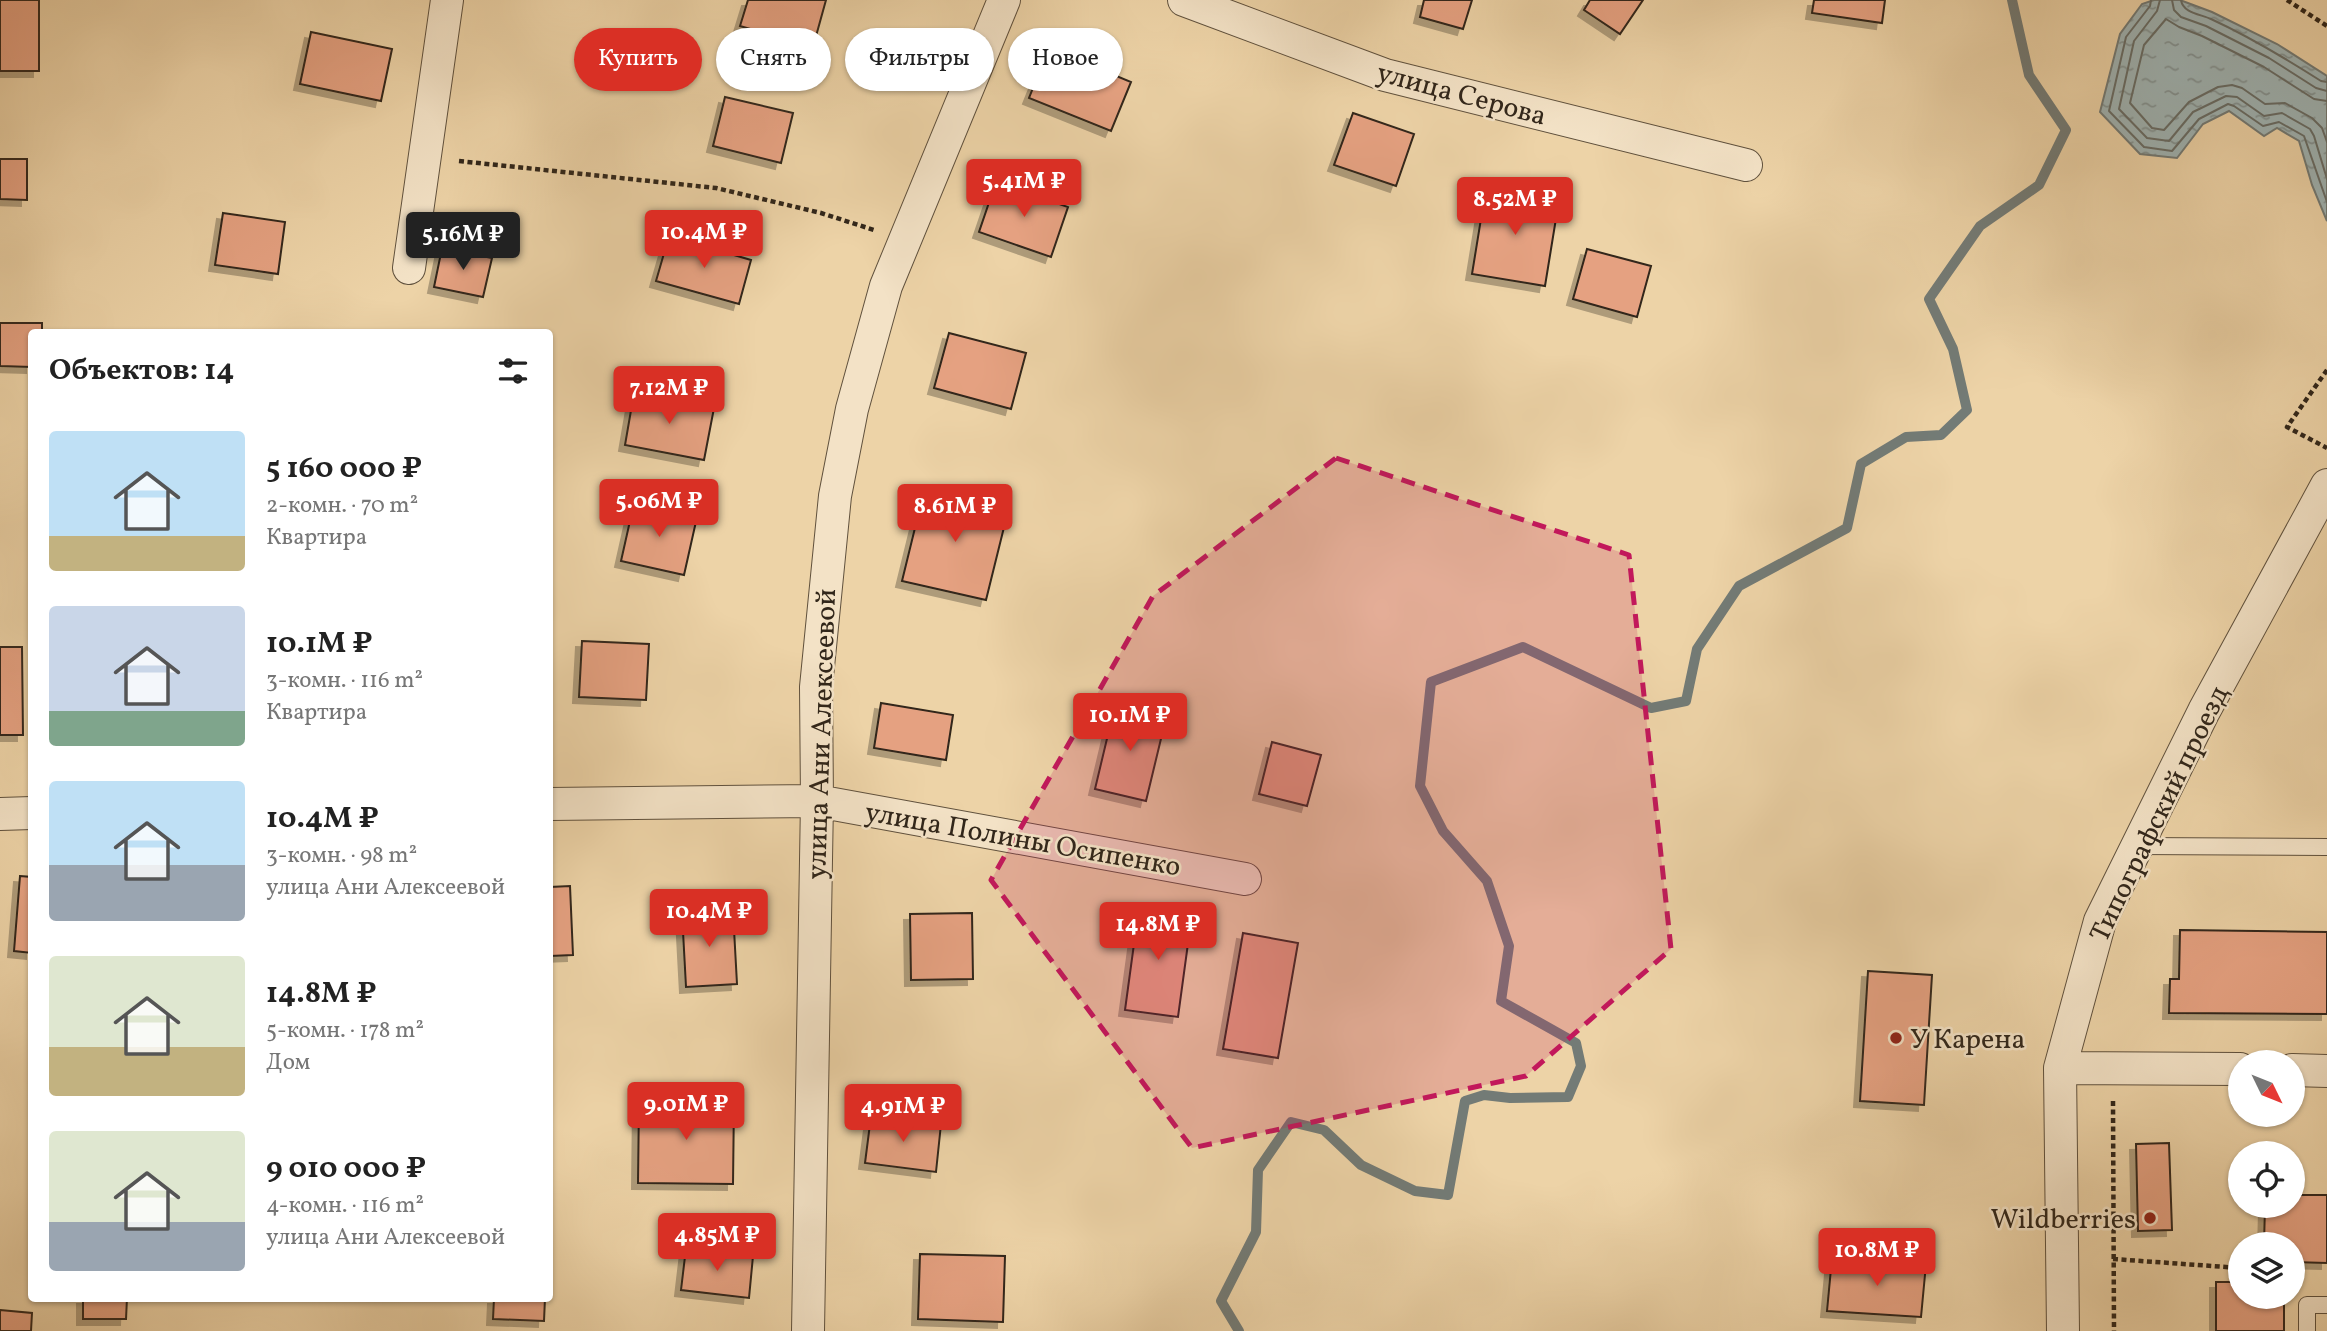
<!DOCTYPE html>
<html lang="ru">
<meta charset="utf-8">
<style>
:root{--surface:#fff;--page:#f2f2f2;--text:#222;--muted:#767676;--accent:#d93025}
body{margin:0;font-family:Vollkorn,serif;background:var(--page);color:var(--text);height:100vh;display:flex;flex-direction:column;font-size:26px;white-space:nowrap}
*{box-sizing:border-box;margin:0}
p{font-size:23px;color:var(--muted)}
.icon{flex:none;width:38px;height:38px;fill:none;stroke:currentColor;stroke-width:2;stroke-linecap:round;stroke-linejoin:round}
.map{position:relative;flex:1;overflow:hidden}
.side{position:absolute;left:28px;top:329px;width:525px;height:973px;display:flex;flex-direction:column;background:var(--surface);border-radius:7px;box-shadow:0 2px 5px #0004}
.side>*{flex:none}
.banner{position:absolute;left:574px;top:28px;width:665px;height:63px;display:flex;gap:14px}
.needle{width:46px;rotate:133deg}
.controls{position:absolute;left:2228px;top:1050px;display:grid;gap:14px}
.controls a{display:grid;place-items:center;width:77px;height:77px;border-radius:50%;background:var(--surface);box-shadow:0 2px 5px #0004;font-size:35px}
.price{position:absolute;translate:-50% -60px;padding:0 16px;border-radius:7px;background:var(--accent);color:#fff;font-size:23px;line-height:46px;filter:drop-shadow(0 2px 4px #0008)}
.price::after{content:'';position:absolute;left:50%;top:42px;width:21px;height:16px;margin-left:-10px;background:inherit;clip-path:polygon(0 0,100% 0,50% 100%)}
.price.current{background:#222;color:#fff}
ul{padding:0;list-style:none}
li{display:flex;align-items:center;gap:21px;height:175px;padding:0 21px}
li span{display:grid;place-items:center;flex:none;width:196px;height:140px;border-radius:7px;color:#555}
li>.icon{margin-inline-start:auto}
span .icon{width:84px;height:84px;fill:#fffc;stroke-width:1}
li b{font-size:30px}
h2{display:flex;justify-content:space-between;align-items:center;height:84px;padding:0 21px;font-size:30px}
.chip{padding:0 24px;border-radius:32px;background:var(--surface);box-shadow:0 2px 5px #0004;font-size:24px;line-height:63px}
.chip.current{background:var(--accent);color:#fff}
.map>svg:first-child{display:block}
</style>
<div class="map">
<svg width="2327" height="1331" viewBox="0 0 2327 1331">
<defs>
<pattern id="water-ripples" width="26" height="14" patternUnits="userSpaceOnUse" patternTransform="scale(1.75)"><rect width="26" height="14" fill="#9fb4b4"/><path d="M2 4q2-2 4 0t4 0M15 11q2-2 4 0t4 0" fill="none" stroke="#829292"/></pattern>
<filter id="shadow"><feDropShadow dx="-6" dy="6" stdDeviation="0" flood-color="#0004"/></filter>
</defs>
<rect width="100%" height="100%" fill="#edd3a7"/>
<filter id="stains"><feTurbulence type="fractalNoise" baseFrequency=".00286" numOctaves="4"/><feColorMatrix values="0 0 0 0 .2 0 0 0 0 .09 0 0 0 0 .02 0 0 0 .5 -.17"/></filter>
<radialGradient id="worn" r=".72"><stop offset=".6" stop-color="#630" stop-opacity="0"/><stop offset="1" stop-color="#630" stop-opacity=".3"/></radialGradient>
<path fill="url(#water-ripples)" stroke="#737b76" stroke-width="2" d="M2154,0H2180L2212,12L2277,44L2327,76V221L2312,185L2299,141L2277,128L2264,136L2229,111L2203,124L2177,158L2140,154L2100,112L2120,34L2142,4Z"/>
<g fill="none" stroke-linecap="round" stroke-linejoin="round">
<path stroke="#686d67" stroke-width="2" d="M2151,0L2150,6L2126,37L2109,111L2144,147L2172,151L2199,119L2228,104L2234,106L2263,126L2279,122L2304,136L2327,202
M2160,0L2157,11L2134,41L2119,109L2147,138L2169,141L2193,112L2226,96L2237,97L2264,116L2282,113L2310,129L2314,136L2327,179
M2172,0L2174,10L2181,17L2206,26L2269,58L2316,88L2327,91
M2181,0C2183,13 2200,14 2211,19C2250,37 2285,58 2321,81L2327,82
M2327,101L2314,99L2264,67L2202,36L2179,27L2166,19L2144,45L2130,103L2152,128L2164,130L2189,102L2218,87L2232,85L2242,88L2265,104L2285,103L2312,118L2322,128L2327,142"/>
<path stroke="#737b76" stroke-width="10" d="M1239,1331L1221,1301L1256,1232L1258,1170L1291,1122L1324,1130L1361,1165L1415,1191L1448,1195L1465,1101L1484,1095L1510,1098L1568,1097L1581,1066L1576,1043L1501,1001L1509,946L1487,881L1443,831L1420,786L1431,682L1523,647L1651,708L1686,701L1697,649L1739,586L1847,528L1861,464L1906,437L1941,435L1967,410L1953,349L1929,299L1980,226L2039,185L2066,130L2029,75L2012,0"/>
</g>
<path fill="#e5a181" stroke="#31261a" stroke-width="2" filter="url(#shadow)" d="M0,0H39V71H0Z
M748,0H826L813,47L740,26Z
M1424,0H1472L1463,29L1420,17Z
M1590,0H1643L1620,34L1584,10Z
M1814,0H1885L1882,23L1812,13Z
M311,32L392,49L381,101L300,84Z
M1049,48L1131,82L1111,131L1029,98Z
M725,97L793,113L781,163L713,146Z
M1353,113L1414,134L1396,186L1334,165Z
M0,159H27V200L0,199Z
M996,182L1068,207L1051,257L979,232Z
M1486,188L1559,200L1545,286L1472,274Z
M223,213L285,222L278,274L215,265Z
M669,236L751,260L739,304L656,281Z
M442,248L492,258L483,297L434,287Z
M1587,249L1651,266L1637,317L1573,299Z
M0,323H42V332H32V367L0,366Z
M949,333L1026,353L1011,409L934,388Z
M634,393L714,408L704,460L625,445Z
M925,487L1009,507L986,600L902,581Z
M634,503L697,517L684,575L621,561Z
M582,641L649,644L646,700L579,697Z
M0,647H22L23,735H0Z
M881,703L953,715L946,760L874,748Z
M1115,705L1166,718L1146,801L1095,789Z
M1272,742L1321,755L1307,806L1259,794Z
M20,876L32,877V953L14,951Z
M570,886L573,955L550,956V887Z
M1139,907L1192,914L1178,1017L1125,1010Z
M733,911L737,984L686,987L682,913Z
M972,913L973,979L911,980L910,914Z
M2180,930L2327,932V1014L2169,1013L2170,979H2179Z
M1243,933L1298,943L1278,1058L1223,1049Z
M1868,971L1932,975L1924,1105L1860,1101Z
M639,1100H734L733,1184L638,1183Z
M871,1116L941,1124L936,1172L865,1163Z
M2169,1143L2172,1230L2138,1231L2136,1144Z
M2292,1195H2327V1263L2292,1262V1244H2264L2265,1206H2292Z
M686,1248L753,1256L749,1298L681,1290Z
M920,1254L1005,1256L1003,1322L918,1319Z
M1832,1258L1926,1264L1921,1317L1827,1311Z
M2216,1282H2240V1297H2284V1331H2216Z
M83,1298H127L126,1319H83Z
M494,1298H545L544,1321L493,1319Z
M0,1310L32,1313L31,1331H0Z"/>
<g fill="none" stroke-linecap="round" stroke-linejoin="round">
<defs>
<path id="service" d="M2136,846L2327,847
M2307,1331V1305H2327"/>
<path id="minor" d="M1184,0L1385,75L1746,165
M409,268L447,0
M550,804L817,801L1245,879
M0,814L32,813
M2060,1068L2240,1069
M2292,1070L2327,1071
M808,1331L817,801L816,687L835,496L852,409L886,286L1004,0
M2063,1331L2060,1068L2100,921L2204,711L2327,485"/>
</defs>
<use href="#service" stroke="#60513d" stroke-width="18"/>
<use href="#minor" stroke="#60513d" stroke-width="34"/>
<path stroke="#31261a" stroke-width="4.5" stroke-dasharray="5 3.5" stroke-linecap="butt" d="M2287,0L2327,26
M459,161L716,188L821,213L874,230
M2327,370L2287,427L2327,448
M2113,1101L2114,1331
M2113,1259L2240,1268"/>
<use href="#service" stroke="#f3e2c6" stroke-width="16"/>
<use href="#minor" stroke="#f3e2c6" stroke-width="32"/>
</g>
<path fill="#c2185b" fill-opacity="0.2" stroke="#c2185b" stroke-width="5" stroke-dasharray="14 9" stroke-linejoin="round" d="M1336,458L1629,555L1671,949L1526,1076L1192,1148L991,880L1153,596Z"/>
<g fill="#8f2418" stroke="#f3e2c6" stroke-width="2.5">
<circle cx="1896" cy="1038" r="7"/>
<circle cx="2150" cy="1218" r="7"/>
</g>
<g text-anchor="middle" stroke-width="5" stroke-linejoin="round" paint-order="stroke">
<g font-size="28" fill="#31261a" stroke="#f3e2c6">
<text transform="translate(1462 93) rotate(15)" y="10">улица Серова</text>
<text transform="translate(820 734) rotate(-88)" y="10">улица Ани Алексеевой</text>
<text transform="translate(2158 813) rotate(-64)" y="10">Типографский проезд</text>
<text transform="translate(1023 838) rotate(10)" y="10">улица Полины Осипенко</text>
</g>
<g font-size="28" fill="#31261a" stroke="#f3e2c6" text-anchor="start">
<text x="1910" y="1048">У Карена</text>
<text x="2136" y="1228" text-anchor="end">Wildberries</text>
</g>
</g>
<rect width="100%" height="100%" filter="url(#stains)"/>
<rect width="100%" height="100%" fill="url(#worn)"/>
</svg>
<div class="controls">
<a><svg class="needle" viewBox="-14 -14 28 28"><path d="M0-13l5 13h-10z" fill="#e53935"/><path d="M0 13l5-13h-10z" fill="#767676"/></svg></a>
<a><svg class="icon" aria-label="locate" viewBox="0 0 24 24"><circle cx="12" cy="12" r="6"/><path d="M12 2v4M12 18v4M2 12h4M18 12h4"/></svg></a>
<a><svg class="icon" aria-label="layers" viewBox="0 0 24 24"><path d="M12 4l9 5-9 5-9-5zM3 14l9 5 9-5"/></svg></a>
</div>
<b class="price" style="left:1024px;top:219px">5.41M ₽</b>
<b class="price" style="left:1515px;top:237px">8.52M ₽</b>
<b class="price" style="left:704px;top:270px">10.4M ₽</b>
<b class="price current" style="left:463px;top:272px">5.16M ₽</b>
<b class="price" style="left:669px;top:426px">7.12M ₽</b>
<b class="price" style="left:659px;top:539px">5.06M ₽</b>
<b class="price" style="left:955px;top:544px">8.61M ₽</b>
<b class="price" style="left:1130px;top:753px">10.1M ₽</b>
<b class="price" style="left:709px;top:949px">10.4M ₽</b>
<b class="price" style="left:1158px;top:962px">14.8M ₽</b>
<b class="price" style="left:686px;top:1142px">9.01M ₽</b>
<b class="price" style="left:903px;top:1144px">4.91M ₽</b>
<b class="price" style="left:717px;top:1273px">4.85M ₽</b>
<b class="price" style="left:1877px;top:1288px">10.8M ₽</b>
<div class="banner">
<a class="chip current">Купить</a>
<a class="chip">Снять</a>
<a class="chip">Фильтры</a>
<a class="chip">Новое</a>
</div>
<section class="side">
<h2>Объектов: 14<svg class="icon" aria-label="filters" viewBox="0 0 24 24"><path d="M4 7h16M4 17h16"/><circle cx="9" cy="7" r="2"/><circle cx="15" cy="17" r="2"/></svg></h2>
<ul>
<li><span style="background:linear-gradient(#bfe0f5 75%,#c2b280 0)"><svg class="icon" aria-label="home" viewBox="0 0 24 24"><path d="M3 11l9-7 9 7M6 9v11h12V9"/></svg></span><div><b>5 160 000 ₽</b><p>2-комн. · 70 m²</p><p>Квартира</p></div></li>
<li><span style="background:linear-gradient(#c9d6e8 75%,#7fa58c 0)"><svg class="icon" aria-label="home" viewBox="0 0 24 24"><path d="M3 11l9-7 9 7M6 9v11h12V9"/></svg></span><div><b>10.1M ₽</b><p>3-комн. · 116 m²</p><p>Квартира</p></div></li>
<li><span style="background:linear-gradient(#bfe0f5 60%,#9aa5b1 0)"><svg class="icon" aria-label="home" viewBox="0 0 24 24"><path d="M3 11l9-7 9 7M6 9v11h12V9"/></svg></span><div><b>10.4M ₽</b><p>3-комн. · 98 m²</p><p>улица Ани Алексеевой</p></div></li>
<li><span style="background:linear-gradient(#dfe7d0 65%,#c2b280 0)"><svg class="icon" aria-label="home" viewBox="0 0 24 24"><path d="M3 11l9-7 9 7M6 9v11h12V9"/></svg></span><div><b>14.8M ₽</b><p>5-комн. · 178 m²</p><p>Дом</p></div></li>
<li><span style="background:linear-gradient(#dfe7d0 65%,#9aa5b1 0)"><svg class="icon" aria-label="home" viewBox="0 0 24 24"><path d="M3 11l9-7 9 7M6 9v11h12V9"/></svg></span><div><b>9 010 000 ₽</b><p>4-комн. · 116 m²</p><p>улица Ани Алексеевой</p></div></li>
</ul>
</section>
</div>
